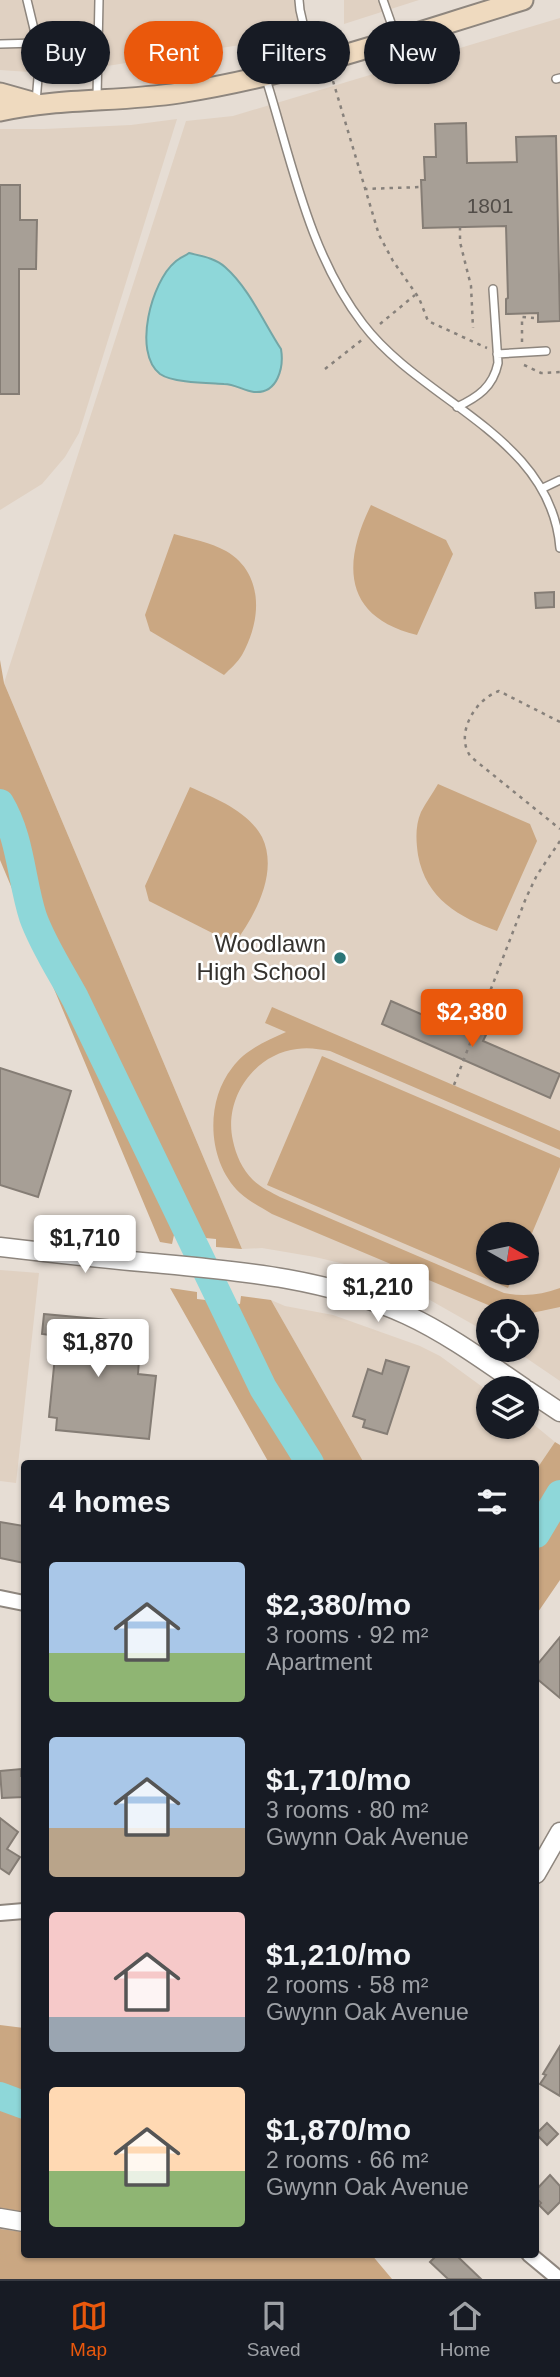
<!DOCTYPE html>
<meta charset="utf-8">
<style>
:root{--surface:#171b24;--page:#20242c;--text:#f1f3f6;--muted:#9ea1a6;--line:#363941;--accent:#ea580c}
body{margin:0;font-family:Helvetica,sans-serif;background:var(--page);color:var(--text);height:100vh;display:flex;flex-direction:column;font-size:26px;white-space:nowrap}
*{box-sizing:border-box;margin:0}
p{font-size:23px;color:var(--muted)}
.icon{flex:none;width:38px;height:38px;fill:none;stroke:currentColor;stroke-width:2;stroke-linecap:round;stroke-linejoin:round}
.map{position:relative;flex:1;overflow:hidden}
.side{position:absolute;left:21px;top:1460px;width:518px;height:798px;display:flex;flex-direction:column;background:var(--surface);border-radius:7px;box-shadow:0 2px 5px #0004}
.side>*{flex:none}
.hud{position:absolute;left:21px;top:21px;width:518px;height:63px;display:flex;gap:14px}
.needle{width:46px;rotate:99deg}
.tools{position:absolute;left:476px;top:1222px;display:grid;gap:14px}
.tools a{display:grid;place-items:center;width:63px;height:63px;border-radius:50%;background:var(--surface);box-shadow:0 2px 5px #0004;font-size:35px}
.price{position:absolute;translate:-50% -60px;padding:0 16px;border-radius:7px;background:#fff;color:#222;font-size:23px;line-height:46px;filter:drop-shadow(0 2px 4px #0008)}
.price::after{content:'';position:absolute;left:50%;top:42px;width:21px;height:16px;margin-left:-10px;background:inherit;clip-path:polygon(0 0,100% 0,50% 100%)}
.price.on{background:var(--accent);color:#fff}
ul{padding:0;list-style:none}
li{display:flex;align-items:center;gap:21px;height:175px;padding:0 28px}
li span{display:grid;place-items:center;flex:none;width:196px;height:140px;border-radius:7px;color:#555}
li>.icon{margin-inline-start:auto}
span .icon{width:84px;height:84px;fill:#fffc;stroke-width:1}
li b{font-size:30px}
h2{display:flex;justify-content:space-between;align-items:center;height:84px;padding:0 28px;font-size:30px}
.pill{padding:0 24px;border-radius:32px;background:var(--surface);box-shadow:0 2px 5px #0004;font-size:24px;line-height:63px}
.pill.on{background:var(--accent);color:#fff}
.menu{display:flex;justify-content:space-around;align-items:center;height:98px;border-top:2px solid var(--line);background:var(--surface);font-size:19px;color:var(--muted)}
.menu a{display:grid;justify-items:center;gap:4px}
.menu .on{color:var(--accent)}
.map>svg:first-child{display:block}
</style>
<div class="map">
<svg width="560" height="2279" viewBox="0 0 560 2279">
<rect width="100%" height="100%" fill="#e6ddd4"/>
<path fill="#e0d1c2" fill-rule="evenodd" d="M0,0H298L297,36L107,66L29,72L0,70Z
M344,0H419L344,24Z
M560,18V1381L513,1349H527V1311H488V1333L407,1287L361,1268L315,1257L262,1248L242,1249L4,683L186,121L233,116ZM488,1234H527V1272H488Z
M177,119L79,433L65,457L42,484L0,510V129H44L131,125Z
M0,1270L39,1273L16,1483L0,1481Z
M271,1300L285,1306L333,1315L420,1346L440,1356L488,1391V1426H527V1419L555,1442L536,1470V1463H364Z"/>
<path fill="#caa782" d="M371,505L446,540L453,554L417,635C343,617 342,564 371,505Z
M174,534C191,539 210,542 226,551C264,573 262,620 242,655C238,662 230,669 224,675L150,631L145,615Z
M0,660L4,683L242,1249L216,1247V1239L174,1235L172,1244L160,1242L0,860Z
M438,784L530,824L537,841L497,931C459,917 426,899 418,855C416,841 415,826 421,812C426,802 433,793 438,784Z
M190,787C215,798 248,811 262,837C279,872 255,916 234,944L149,901L145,886Z
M272,1007L560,1131V1150L330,1051C319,1049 308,1047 297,1049C254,1054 223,1099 233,1141C236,1155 242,1169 253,1180C260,1187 271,1192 280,1197L504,1293C524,1297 541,1295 560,1288V1307L527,1314V1311L500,1310L272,1214C261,1207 250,1202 240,1193C207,1162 205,1102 232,1068C245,1050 266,1041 286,1032L265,1023Z
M322,1056L560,1158V1167L527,1245V1234H488V1272H515L508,1288L267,1185Z
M170,1288L197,1292V1299L240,1304L241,1296L271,1300L364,1463H269Z
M555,1442L560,1445V1580L536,1615V1470Z
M0,2025L24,2028V2222L0,2218Z
M0,2229L24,2232V2254H371L392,2279H0Z"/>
<path fill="#8ed7d9" stroke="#73a6a6" stroke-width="2" d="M189,253C201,256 215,258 225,267C249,288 264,323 281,349C284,367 278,394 254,392C244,391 235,384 224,384C208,383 173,383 160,374C132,352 152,281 175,262C179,258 185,256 189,253Z"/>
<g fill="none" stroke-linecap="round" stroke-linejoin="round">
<path stroke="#8ed7d9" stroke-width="28" d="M0,803C21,838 21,880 33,917C43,945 61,972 75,998L263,1388L310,1463
M536,1534L560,1494
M0,2096L24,2105"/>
</g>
<path fill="#a79f96" stroke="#857d75" stroke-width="2" d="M466,123L467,163L517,162L516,137L556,136L560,321L538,322V313L506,314V299L508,298L506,226L423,228L421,180H425L424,157H436L435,124Z
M0,185H20V220H37L36,269H19V394H0Z
M554,592V607L536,608L535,593Z
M391,1001L462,1032L465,1026L486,1035L483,1041L560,1074L550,1098L382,1024Z
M0,1068L71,1091L38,1197L0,1185Z
M44,1314L130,1322L126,1359L139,1360L138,1374L156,1376L149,1439L56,1430L57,1418L49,1417L57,1336L42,1334Z
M386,1360L409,1367L387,1434L363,1427L365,1420L353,1416L368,1369L382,1374Z
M0,1522L24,1526V1563L0,1558Z
M560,1637V1698L536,1678V1666Z
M21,1769V1776H24V1797L2,1798L0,1771Z
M0,1818L18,1832L7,1849L20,1857L9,1874L0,1868Z
M560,2046V2096L540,2084L546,2075L543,2074Z
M547,2123L558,2134L547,2145L536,2134Z
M550,2175L560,2186V2202L548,2214L539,2205L541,2203L536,2198V2190Z
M438,2254H455L481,2279H448L430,2262Z"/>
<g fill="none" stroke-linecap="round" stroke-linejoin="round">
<defs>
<path id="service" d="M27,0L40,54L36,102
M299,0L300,10L312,62
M383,0L396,37
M0,44L37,43
M266,79C292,162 309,254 363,324C423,403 551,436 560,548
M556,79L560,78
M97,97L99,0
M497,354L546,351
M457,407C478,397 493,387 498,363L493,289
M543,488L560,480"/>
<path id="minor" d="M0,1598L24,1603
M0,1913L24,1911
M529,2254L559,2279"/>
<path id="tertiary" d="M0,1247C51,1253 102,1259 153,1263C240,1271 327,1278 407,1315C448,1334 486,1362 524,1388
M527,1390L560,1412
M536,1874L560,1832
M0,2218L24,2222"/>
<path id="secondary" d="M0,93L32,102
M0,111C59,98 120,102 179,93C296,75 410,34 523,0"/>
</defs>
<use href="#service" stroke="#8e867e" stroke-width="10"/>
<use href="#minor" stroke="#8e867e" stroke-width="18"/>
<use href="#tertiary" stroke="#8e867e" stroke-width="21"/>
<use href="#secondary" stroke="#8e867e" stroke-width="23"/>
<path stroke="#87817b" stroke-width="2.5" stroke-dasharray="3.5 5" stroke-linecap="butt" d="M333,81L379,235L393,261L419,298L428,321L487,348
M364,189L421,187
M460,227V242L471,286L473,328
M380,324L415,295
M522,342V317L534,318
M524,365L541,373L560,372
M325,369L363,339
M560,722L499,691C475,699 454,735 471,757L560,829
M454,1085L526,898L537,875L560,841"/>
<use href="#service" stroke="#fff" stroke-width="7"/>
<use href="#minor" stroke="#fff" stroke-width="14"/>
<use href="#tertiary" stroke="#fff" stroke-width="18"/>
<use href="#secondary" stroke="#efdabf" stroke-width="19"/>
</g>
<circle fill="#2b7577" stroke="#fff" stroke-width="2.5" cx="340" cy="958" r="7"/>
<g text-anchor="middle" stroke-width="5" stroke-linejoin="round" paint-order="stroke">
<g font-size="21" fill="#524d48">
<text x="490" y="213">1801</text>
</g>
<g font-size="24" fill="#35322e" stroke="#fff" text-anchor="end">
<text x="326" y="952">Woodlawn<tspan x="326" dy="28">High School</tspan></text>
</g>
</g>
</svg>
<div class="tools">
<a><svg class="needle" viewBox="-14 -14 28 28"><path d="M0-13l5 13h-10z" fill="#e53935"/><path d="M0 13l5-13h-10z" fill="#9ea1a6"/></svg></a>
<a><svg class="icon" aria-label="locate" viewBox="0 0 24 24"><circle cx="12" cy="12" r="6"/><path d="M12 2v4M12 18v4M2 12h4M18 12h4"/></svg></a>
<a><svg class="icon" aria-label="layers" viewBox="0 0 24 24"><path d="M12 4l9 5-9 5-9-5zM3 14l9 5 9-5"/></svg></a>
</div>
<b class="price on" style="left:472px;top:1049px">$2,380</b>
<b class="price" style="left:85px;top:1275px">$1,710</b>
<b class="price" style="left:378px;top:1324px">$1,210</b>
<b class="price" style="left:98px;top:1379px">$1,870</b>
<div class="hud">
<a class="pill">Buy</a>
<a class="pill on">Rent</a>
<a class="pill">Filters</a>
<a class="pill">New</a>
</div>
<section class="side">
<h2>4 homes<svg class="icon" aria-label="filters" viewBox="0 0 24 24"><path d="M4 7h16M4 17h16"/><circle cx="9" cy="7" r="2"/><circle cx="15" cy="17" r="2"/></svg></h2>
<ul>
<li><span style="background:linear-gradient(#a9c7e8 65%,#8fb573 0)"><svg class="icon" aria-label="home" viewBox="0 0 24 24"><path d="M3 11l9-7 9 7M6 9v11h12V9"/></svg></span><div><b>$2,380/mo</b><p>3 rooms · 92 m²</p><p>Apartment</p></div></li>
<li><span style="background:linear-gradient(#a9c7e8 65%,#b9a48a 0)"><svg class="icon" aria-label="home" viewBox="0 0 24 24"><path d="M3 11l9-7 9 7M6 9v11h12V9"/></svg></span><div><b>$1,710/mo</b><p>3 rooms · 80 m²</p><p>Gwynn Oak Avenue</p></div></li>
<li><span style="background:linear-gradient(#f6c9c9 75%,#9aa5b1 0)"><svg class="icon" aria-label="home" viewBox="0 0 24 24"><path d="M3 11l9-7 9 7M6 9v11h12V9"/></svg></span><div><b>$1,210/mo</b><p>2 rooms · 58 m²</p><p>Gwynn Oak Avenue</p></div></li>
<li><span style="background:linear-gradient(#ffd9b3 60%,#8fb573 0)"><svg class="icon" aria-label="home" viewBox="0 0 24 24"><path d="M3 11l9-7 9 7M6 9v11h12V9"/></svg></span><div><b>$1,870/mo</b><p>2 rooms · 66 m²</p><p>Gwynn Oak Avenue</p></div></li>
</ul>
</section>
</div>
<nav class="menu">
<a class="on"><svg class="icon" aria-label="map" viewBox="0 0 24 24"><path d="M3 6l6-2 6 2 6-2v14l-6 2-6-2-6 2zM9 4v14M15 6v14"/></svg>Map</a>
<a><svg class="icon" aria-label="saved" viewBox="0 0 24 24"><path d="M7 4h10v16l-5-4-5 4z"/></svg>Saved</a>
<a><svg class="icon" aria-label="home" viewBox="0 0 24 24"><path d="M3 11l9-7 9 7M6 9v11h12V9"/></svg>Home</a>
</nav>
